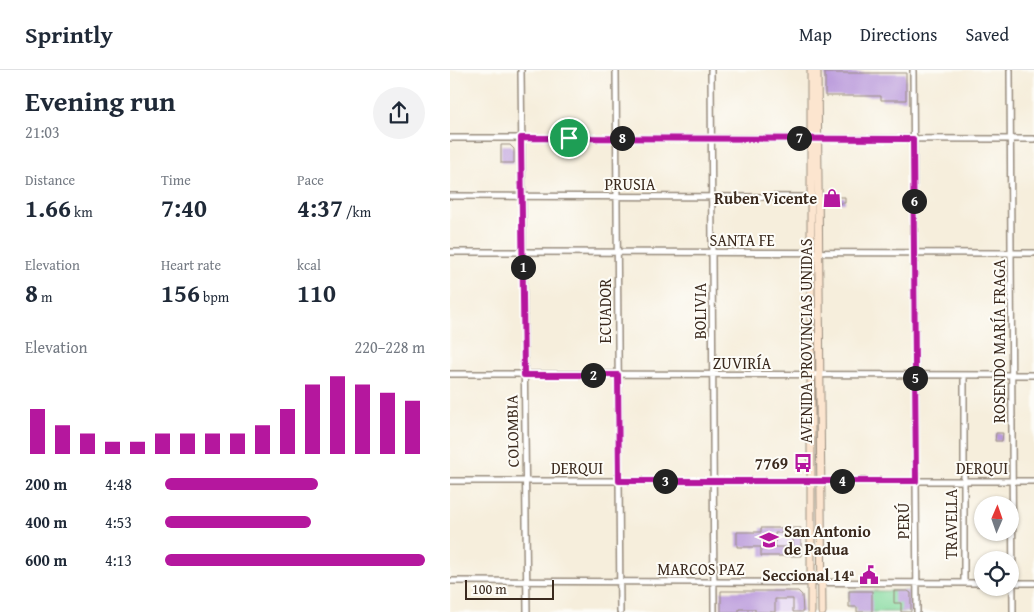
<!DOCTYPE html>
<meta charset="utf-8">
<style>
:root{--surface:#fff;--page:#f2f2f3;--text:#1f2937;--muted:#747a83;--line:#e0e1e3;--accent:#b5179e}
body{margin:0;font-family:"Gentium Book Plus",serif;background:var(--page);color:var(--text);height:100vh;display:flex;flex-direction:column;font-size:19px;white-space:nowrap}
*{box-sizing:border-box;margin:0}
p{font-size:16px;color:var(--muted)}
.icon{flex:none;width:28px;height:28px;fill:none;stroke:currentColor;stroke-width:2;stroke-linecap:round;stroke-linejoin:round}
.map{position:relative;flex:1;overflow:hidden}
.panel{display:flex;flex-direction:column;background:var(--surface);width:450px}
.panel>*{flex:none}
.needle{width:32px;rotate:2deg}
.controls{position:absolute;left:524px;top:426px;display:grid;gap:10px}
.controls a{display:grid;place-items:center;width:45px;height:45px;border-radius:50%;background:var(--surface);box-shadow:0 1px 4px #0004;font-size:25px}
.scale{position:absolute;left:15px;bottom:12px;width:89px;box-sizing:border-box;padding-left:5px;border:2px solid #3b2a1e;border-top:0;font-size:14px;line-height:18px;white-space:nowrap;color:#3b2a1e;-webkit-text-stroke:4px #fdfcf7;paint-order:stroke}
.pin{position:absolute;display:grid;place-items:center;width:42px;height:42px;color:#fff;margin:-21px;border:2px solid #fff;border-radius:50%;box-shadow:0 1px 5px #0007}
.km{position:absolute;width:25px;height:25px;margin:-12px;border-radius:50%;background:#222;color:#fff;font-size:14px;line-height:25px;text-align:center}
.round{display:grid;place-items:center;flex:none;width:52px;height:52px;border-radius:26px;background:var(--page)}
.head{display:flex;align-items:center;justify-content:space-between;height:85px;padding:0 25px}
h1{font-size:28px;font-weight:700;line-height:38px}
.metrics{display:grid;grid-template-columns:repeat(3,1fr);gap:8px;height:85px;padding:5px 25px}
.metrics div{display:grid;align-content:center}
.metrics b{font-size:25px;font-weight:700}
.metrics small{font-size:14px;font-weight:400}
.metrics p{font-size:14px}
.chart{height:140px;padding:10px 25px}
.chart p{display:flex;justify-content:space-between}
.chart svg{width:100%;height:90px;margin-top:5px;stroke:var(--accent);stroke-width:6}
ul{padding:0 25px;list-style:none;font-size:16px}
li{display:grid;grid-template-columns:80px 60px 1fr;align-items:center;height:38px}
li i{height:12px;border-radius:6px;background:var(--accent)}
header{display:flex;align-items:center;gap:30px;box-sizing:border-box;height:70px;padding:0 25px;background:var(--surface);border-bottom:1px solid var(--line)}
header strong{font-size:24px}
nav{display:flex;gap:28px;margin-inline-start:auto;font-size:18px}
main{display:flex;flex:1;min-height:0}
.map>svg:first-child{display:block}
.built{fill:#e3d3f3}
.green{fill:#82d99d;stroke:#5e825e}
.building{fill:#b999db;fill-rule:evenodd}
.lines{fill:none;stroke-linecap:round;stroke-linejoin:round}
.street-casing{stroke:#988c7d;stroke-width:8}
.secondary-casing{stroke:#988c7d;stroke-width:9}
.street{stroke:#fff;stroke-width:5}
.secondary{stroke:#fce5cf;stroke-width:7}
.route-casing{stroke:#fff;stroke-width:10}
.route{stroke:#b5179e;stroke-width:6}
.labels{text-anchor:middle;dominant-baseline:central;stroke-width:4;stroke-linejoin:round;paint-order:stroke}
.street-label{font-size:16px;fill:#3b2a1e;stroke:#fdfcf7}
.poi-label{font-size:16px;font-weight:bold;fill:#3b2a1e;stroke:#fdfcf7;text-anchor:end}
</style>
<header>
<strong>Sprintly</strong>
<nav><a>Map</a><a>Directions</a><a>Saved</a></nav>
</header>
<main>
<section class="panel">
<div class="head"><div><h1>Evening run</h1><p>21:03</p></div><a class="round"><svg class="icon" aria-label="share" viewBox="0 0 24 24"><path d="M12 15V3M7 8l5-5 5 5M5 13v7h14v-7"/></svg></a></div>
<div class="metrics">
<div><p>Distance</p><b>1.66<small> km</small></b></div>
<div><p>Time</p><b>7:40</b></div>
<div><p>Pace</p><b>4:37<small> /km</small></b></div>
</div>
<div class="metrics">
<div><p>Elevation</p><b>8<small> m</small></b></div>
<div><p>Heart rate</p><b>156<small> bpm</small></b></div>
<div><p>kcal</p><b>110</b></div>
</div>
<div class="chart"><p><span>Elevation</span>220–228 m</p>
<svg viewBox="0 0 160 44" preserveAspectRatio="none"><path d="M5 44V22M15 44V30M25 44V34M35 44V38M45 44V38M55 44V34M65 44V34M75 44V34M85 44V34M95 44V30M105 44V22M115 44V10M125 44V6M135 44V10M145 44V14M155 44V18"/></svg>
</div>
<ul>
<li><b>200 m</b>4:48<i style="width:59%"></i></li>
<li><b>400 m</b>4:53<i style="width:56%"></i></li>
<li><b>600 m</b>4:13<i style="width:100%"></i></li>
</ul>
</section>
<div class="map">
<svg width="584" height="542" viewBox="0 0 584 542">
<rect width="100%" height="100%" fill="#fdfcf7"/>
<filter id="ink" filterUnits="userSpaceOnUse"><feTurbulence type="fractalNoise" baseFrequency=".02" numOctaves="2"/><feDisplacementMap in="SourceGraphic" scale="10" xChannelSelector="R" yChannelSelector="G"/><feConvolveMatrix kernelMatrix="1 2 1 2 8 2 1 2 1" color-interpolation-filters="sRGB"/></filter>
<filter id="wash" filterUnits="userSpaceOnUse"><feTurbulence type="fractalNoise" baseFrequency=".0096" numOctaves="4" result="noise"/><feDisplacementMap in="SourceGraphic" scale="20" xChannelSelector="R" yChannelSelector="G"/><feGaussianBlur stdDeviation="1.12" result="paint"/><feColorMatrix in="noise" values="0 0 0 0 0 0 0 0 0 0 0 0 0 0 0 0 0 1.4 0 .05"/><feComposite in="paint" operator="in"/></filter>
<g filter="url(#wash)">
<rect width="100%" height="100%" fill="#f6eedc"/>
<path class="built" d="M311,458H351V486H311V477H287V462H311Z
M299,521H348L352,525L353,542H317L305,534V539H299Z"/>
<path class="green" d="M399,521H458L461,523V542H407V537H399Z"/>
<g id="blocks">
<path class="building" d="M375,3H456V30H431V26H375Z
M51,75H60L64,79V93H51Z
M378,123H387L386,127H395V133H378Z
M546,363H553L552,371H545Z
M311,458H351V486H311V477H287V462H311ZM325,463H343V477H325Z
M271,521H348L352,525L353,542H343V529H325V542H305V539H289V542H271Z
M399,521H422V542H407V537H399Z
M444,521H458L461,523V542H451V533H444Z"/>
</g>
</g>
<g filter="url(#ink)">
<use href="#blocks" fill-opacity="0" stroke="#988c7d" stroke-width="1"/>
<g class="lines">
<g class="street-casing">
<path id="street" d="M71,0L77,542
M166,0L170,542
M261,0L264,542
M463,0L467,542
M560,0L563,542
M0,68L584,69
M0,126L361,127
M0,182L584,183
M0,304L584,305
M0,411H584
M0,511L532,513
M514,513V305
M560,513H584"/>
</g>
<g class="secondary-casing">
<path id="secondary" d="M367,0L372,542
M361,542V0"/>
</g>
<use href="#street" class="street"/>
<use href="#secondary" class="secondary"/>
</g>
</g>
<g class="lines" filter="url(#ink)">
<g class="route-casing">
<path id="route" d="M71,68L463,69L466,411H169L168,305H74Z"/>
</g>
<use href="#route" class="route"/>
</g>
<defs>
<g id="shop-bare" transform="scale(1.5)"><path d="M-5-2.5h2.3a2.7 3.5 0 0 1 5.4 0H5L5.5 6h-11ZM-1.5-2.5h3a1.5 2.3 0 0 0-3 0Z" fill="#b5179e" stroke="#fdfcf7" stroke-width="2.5" paint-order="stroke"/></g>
<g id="bus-bare" transform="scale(1.5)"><path d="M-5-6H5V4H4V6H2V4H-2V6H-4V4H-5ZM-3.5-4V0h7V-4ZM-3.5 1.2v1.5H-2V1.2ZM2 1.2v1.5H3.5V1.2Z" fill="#b5179e" stroke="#fdfcf7" stroke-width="2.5" paint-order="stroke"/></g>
<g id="school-bare" transform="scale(1.5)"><path d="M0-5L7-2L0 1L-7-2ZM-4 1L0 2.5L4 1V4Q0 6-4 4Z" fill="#b5179e" stroke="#fdfcf7" stroke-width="2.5" paint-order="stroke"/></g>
<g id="civic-bare" transform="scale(1.5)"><path d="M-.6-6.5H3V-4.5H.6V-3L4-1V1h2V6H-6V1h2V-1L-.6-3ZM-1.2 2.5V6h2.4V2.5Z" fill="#b5179e" stroke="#fdfcf7" stroke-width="2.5" paint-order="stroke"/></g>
</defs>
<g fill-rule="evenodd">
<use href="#shop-bare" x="382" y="128"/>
<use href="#bus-bare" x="353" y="393"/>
<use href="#school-bare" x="319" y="470"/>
<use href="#civic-bare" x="419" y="505"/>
</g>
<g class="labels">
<g class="street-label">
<text x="180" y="114">PRUSIA</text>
<text x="292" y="170">SANTA FE</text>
<text transform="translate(155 241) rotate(-90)">ECUADOR</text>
<text transform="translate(250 241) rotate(-90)">BOLIVIA</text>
<text transform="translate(356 271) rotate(-90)">AVENIDA PROVINCIAS UNIDAS</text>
<text transform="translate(549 271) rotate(-90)">ROSENDO MARÍA FRAGA</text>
<text x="292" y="293">ZUVIRÍA</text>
<text transform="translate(62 361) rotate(-91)">COLOMBIA</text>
<text x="127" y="398">DERQUI</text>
<text x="532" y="398">DERQUI</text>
<text transform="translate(453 451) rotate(-90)">PERÚ</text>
<text transform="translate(501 454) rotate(-90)">TRAVELLA</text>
<text x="251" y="499">MARCOS PAZ</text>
</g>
<g class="poi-label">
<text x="367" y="128">Ruben Vicente</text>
<text x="338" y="393">7769</text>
<text x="334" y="461" text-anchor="start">San Antonio<tspan x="334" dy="18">de Padua</tspan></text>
<text x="404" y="505">Seccional 14ª</text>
</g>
</g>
</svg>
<div class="controls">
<a><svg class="needle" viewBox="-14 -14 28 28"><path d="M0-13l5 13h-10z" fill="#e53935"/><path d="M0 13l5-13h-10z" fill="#747a83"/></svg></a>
<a><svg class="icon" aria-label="locate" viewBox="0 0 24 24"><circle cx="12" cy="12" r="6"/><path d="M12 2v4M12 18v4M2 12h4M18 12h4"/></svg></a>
</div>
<div class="scale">100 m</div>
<div class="pin" style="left:119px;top:68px;background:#1e9e55"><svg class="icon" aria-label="arrive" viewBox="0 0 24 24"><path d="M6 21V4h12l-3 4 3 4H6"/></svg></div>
<b class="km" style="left:73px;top:197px">1</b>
<b class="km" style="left:143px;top:305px">2</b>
<b class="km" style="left:215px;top:411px">3</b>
<b class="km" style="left:392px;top:411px">4</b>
<b class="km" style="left:465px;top:308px">5</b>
<b class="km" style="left:464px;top:131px">6</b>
<b class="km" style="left:349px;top:68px">7</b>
<b class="km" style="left:172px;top:68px">8</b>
</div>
</main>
